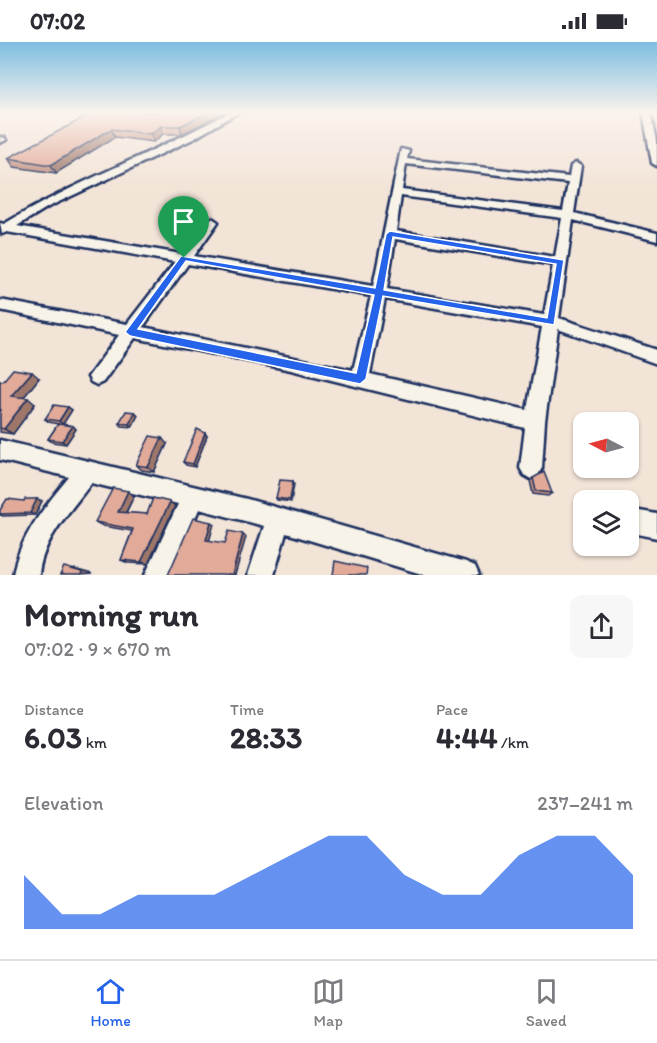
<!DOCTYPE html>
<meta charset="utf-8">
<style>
:root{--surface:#fff;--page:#f7f7f7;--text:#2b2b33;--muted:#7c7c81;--line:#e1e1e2;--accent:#2563eb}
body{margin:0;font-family:Itim,sans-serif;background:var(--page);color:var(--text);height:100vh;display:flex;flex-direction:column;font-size:22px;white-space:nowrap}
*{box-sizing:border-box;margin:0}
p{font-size:20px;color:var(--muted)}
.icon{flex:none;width:33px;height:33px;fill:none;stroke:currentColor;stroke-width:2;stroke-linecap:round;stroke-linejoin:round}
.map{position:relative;height:533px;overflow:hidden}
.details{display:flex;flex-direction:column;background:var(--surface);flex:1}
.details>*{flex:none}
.needle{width:39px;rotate:276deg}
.tools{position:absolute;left:573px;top:370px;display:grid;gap:12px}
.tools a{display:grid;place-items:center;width:66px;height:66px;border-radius:12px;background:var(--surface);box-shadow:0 2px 4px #0004;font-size:30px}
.pin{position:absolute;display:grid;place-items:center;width:51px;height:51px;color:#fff;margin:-62px -26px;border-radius:50% 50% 50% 0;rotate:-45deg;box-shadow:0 0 6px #0007}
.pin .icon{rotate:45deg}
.round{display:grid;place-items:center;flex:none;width:63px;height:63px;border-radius:12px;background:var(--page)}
.headline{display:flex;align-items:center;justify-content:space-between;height:102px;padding:0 24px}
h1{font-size:33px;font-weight:700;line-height:45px}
.stats{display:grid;grid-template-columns:repeat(3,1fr);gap:9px;height:102px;padding:6px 24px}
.stats div{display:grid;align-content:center}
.stats b{font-size:30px;font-weight:700}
.stats small{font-size:16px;font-weight:400}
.stats p{font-size:16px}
.chart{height:168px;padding:12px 24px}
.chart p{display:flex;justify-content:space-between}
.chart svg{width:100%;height:108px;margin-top:6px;fill:var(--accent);opacity:.7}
.status{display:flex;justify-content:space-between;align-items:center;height:42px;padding:0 30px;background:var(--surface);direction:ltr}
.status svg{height:16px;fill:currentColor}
.menu{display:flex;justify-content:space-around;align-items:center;height:84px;border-top:2px solid var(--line);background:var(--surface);font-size:16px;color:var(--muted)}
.menu a{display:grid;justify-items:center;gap:3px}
.menu .current{color:var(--accent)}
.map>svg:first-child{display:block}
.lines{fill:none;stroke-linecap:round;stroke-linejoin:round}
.minor-casing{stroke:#1b2f5e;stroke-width:5}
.minor{fill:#f7f3e8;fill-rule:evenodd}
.wall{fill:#c29284;stroke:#1b2f5e;stroke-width:1.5}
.shaded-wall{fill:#9e776b;stroke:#1b2f5e;stroke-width:1.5}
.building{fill:#e1aa99;stroke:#1b2f5e;stroke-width:1.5}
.route{fill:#2563eb;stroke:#fff;stroke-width:1.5;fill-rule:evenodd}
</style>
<div class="status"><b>07:02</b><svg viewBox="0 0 49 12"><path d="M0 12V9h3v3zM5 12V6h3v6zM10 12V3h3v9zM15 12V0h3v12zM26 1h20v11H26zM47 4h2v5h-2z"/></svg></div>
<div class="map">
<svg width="657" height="533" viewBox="0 0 657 533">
<rect width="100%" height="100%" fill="#f3e4d8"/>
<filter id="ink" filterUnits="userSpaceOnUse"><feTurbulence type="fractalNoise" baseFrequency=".0167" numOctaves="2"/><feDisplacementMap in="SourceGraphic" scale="12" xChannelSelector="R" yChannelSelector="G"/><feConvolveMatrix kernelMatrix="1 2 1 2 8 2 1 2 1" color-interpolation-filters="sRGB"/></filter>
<g filter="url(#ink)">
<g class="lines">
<g class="minor-casing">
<path id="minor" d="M230,70H239L193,97L48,165L17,184L181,212L208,178L212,176L218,180L194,214L373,244L401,107L409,109L407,117L569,135L571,124L576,121L581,124L574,171L657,191V199L573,178L559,276L657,308V322L558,287L545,379L542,426L538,433L531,437L524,433L520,426L525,386L291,328L135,296L103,340L97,343L91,340L88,335L119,293L0,268V258L127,282L175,220L7,190L2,192L0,181L4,182C76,139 156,110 230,70ZM406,122L568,141L563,169L402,148ZM401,154L562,176L555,215L396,189ZM395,197L553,223L544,273L387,247ZM188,222L371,254L353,328L143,285ZM385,257L542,285L527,368L370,332Z
M643,70H651L657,99V124L652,121Z
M0,95L5,96L6,98L0,101Z
M0,398L247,457L466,520L475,524L479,533H425L286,491L274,533H248L264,484L199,467L171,533H145L178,462L91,441C71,469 42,497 39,533H13C19,495 45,464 69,435L0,418Z
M628,467L657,472V496L628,490Z"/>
</g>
<use href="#minor" class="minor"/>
</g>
<path class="wall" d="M95,70H225L182,92H163L154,100L115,95L56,131L14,125L8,116Z
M39,336L23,356L35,362L13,392L0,390V339Z
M68,365L72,368L63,382L73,384L76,387L66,402L52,400L48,397L58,382L49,380L45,377Z
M135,370L138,373L132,385L122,384L119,381Z
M205,391L207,394L195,425L186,423L183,420Z
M167,402L154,430L142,428L136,423Z
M533,436L552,451L548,454L533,452L530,439Z
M293,439L294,442L291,460L277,458L276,456Z
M134,454L126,471L147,472L175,464L148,522L128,521L121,518L132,489L103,484L95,480Z
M37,457L42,459L35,473L3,474L0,473V472L24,459Z"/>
<path class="shaded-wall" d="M209,70H225L182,92L180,84Z
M161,84L163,92L154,100L151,92Z
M111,87L115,95L56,131L51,123Z
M32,330L39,336L20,360L11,354Z
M28,356L35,362L13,392L4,387Z
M68,365L72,368L63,382L59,379Z
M135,370L138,373L132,385L129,382Z
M73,384L76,387L66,402L62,399Z
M205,391L207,394L195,425L193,422Z
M162,396L167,402L154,430L148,425Z
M128,449L134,454L124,474L118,470Z
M37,457L42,459L35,473L30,471Z
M170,460L175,464L148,522L141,520Z
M211,480L214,482L209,500L206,498Z
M243,492L246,495L235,533H232Z
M74,527L92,532L81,533Z"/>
<path class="building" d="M95,70H209L180,84H161L151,92L111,87L51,123L8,116Z
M13,327L32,330L11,354L28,356L4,387L0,386V370L1,368H0V339H3Z
M54,363L68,365L59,379L45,377Z
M126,369L135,370L129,382L119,381Z
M58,382L73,384L62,399L48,397Z
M197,387L205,391L193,422L183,420Z
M150,394L162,396L148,425L136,423Z
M544,430L552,451L536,449L533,436Z
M280,438L293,439L290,458L276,456Z
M113,446L128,449L118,470L147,472L153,456L170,460L141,520L121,518L133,487L95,480Z
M7,457L24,459L25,457H37L30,471L0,472V468Z
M193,476L211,480L206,498L225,501L229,489L243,492L232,533H168Z
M335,519L367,526L366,533H333Z
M64,525L82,530L81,533H60Z"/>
</g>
<linearGradient id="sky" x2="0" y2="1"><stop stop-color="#7dbee1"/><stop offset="0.49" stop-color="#faf3ed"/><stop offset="1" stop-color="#faf3ed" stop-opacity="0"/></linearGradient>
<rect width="657" height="144" fill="url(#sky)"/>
<path class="route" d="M390,189L564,218L554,283L383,254L366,337L360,342L130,294L125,290L181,214L375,246L386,192ZM393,195L556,222L547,276L384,248ZM186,219L374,253L356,331L138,287Z"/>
</svg>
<div class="tools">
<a><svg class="needle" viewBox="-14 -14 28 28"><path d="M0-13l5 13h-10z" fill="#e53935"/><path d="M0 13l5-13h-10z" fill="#7c7c81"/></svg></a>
<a><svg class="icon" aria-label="layers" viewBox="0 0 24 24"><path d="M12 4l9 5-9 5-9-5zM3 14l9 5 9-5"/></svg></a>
</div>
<div class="pin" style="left:184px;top:216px;background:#1e9e55"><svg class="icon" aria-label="arrive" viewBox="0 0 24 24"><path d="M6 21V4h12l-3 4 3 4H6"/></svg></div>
</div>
<section class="details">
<div class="headline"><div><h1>Morning run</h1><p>07:02 · 9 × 670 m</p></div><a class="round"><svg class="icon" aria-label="share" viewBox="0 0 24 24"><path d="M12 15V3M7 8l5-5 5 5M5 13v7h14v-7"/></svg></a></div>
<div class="stats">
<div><p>Distance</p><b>6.03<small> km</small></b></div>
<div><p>Time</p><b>28:33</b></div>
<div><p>Pace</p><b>4:44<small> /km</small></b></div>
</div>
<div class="chart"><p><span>Elevation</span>237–241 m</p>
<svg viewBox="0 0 160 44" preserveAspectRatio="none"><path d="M0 44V22L10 38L20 38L30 30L40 30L50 30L60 22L70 14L80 6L90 6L100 22L110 30L120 30L130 14L140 6L150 6L160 22V44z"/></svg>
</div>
</section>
<nav class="menu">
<a class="current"><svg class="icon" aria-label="home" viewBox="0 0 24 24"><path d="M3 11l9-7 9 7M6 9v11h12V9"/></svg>Home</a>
<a><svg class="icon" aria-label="map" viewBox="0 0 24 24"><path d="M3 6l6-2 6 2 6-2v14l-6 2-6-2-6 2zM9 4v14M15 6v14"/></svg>Map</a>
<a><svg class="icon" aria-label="saved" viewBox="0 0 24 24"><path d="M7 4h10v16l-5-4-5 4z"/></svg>Saved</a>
</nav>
